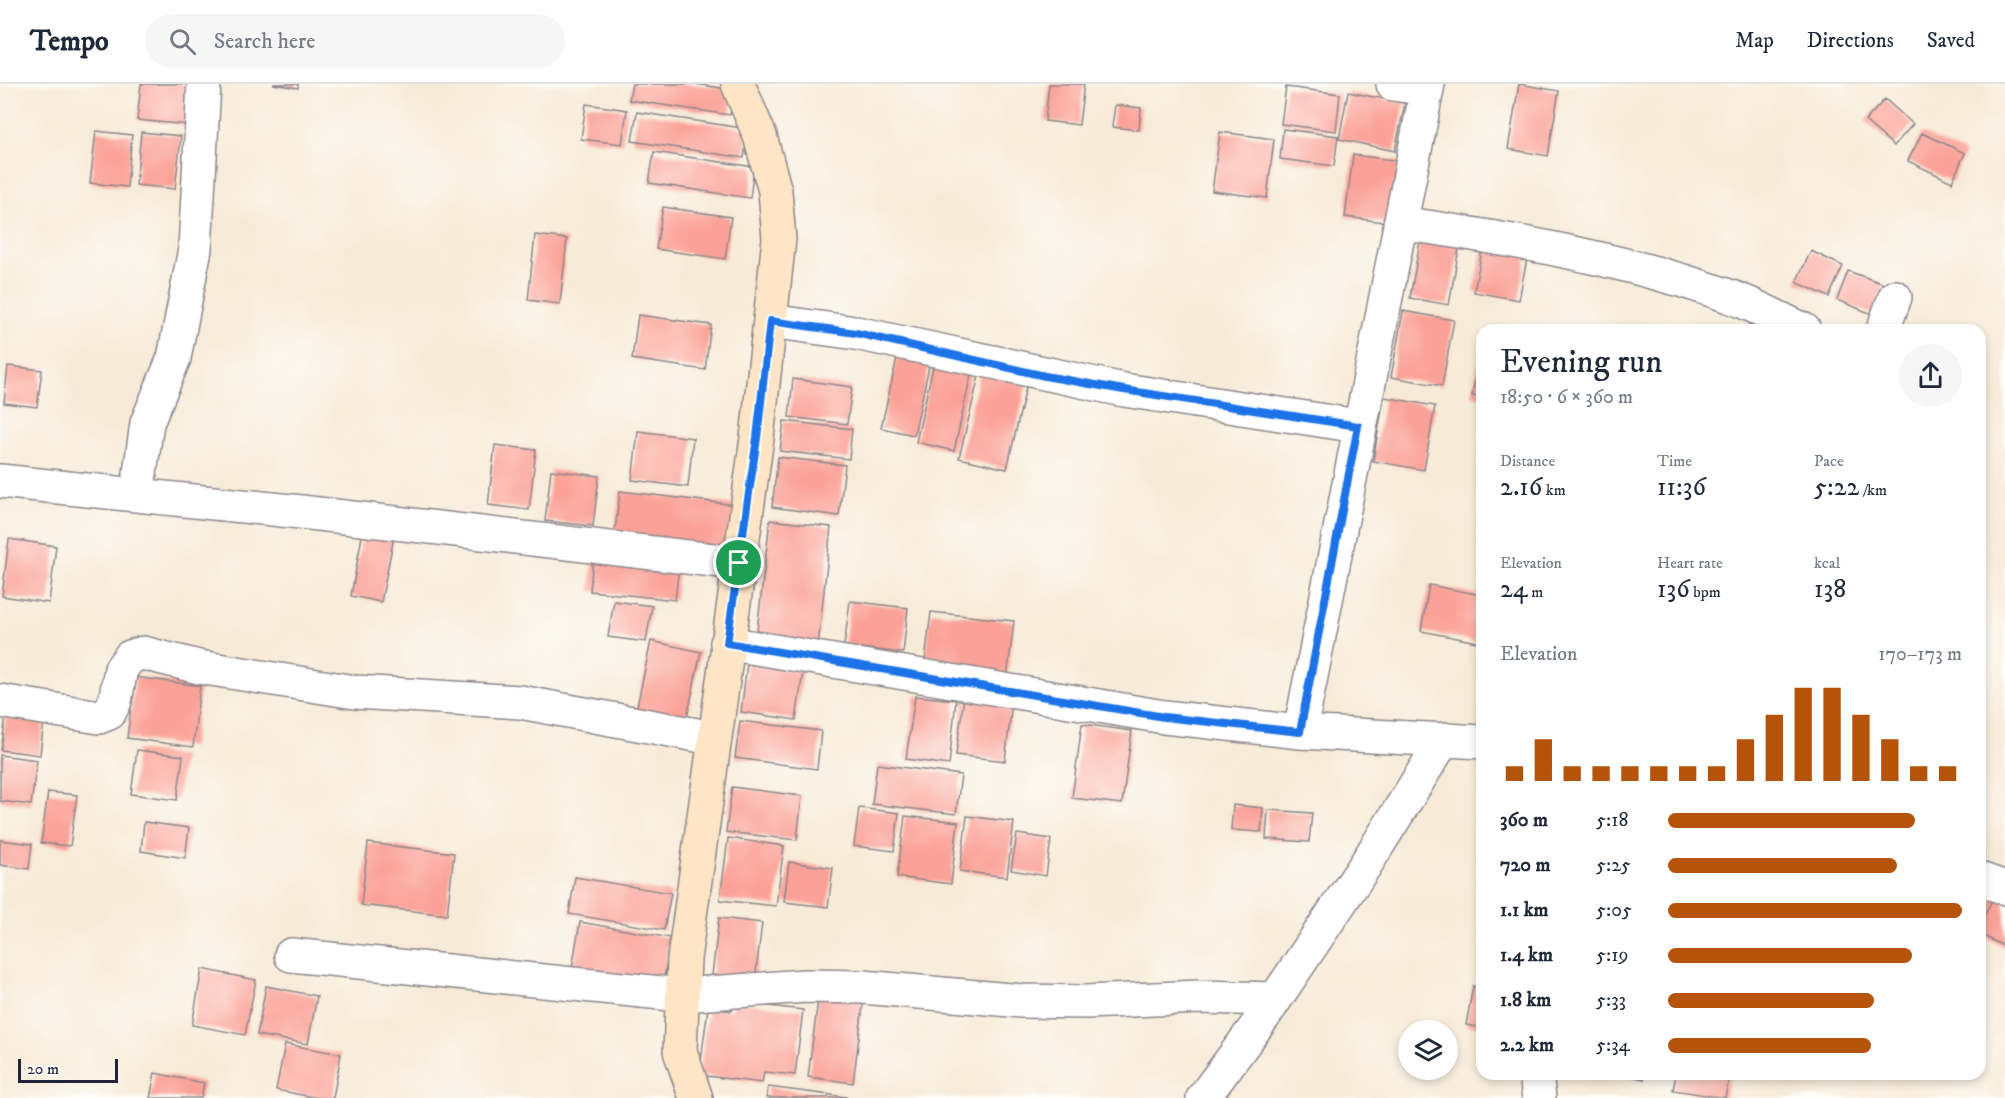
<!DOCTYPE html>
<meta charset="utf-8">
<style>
:root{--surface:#fff;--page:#f6f6f7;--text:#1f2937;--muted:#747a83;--line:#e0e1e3;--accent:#b45309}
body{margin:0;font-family:"IM FELL DW Pica",serif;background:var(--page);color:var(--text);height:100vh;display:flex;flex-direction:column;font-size:22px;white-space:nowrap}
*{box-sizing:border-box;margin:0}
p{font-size:20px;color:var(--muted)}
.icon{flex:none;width:33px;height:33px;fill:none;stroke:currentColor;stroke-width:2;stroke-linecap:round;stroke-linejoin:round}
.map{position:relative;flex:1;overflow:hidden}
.details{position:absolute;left:1476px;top:240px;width:510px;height:756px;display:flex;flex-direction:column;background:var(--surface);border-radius:18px;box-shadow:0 3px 9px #0003}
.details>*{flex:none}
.controls{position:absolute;left:1398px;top:936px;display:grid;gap:12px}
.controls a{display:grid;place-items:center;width:60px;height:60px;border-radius:50%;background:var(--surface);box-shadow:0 3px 9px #0003;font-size:30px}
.scale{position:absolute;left:18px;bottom:15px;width:100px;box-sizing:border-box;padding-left:6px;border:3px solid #22223b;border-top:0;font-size:16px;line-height:21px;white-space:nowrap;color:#22223b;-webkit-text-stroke:4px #fdfcf7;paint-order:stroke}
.pin{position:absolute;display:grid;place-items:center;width:51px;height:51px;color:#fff;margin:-26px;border:3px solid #fff;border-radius:50%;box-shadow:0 2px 6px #0007}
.round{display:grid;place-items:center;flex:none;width:63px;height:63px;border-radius:32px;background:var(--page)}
.head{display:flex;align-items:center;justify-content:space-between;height:102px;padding:0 24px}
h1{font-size:33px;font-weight:600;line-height:45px}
.figures{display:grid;grid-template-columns:repeat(3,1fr);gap:9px;height:102px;padding:6px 24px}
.figures div{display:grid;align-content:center}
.figures b{font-size:26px;font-weight:600}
.figures small{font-size:16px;font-weight:400}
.figures p{font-size:16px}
.chart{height:168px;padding:12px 24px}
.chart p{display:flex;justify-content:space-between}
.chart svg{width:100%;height:108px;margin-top:6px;stroke:var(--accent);stroke-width:6}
ul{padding:0 24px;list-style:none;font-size:20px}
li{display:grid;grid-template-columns:96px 72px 1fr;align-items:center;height:45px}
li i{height:15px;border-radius:8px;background:var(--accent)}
header{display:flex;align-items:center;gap:36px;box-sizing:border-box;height:84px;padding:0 30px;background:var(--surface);border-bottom:2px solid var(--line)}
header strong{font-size:28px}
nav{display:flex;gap:33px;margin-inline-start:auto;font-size:21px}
.search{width:420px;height:54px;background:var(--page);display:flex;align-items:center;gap:15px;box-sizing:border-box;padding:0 21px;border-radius:33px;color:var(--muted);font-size:22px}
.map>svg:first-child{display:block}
.building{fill:#fba298}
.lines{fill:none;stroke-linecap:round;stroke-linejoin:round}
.street-casing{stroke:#8c868a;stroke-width:36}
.secondary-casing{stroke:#8c868a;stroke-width:36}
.street{stroke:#fff;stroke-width:33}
.secondary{stroke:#fde5c5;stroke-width:33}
.route-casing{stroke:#fff;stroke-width:12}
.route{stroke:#1a73e8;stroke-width:8}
</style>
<header>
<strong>Tempo</strong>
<div class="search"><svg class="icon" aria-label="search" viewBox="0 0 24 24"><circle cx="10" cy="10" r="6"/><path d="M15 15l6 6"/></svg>Search here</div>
<nav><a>Map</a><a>Directions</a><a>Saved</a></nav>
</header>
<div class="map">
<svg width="2005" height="1014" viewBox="0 0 2005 1014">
<rect width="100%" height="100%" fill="#fdfcf7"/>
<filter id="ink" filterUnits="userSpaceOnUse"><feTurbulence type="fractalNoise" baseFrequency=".0167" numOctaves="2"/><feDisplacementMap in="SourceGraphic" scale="12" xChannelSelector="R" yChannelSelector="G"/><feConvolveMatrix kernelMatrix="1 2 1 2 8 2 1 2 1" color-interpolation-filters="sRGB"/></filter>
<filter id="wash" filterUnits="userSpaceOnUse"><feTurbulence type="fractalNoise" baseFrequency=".008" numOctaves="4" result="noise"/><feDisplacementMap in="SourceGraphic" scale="24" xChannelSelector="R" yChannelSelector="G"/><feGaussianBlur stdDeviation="1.35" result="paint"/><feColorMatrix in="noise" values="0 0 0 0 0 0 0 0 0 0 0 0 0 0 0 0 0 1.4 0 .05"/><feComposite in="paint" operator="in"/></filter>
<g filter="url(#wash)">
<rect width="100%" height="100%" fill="#f7ebd8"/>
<g id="blocks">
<path class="building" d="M141,0H192L188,41L137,36Z
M273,0H298V4Z
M632,0H695L734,6L730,31L629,16Z
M1049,0H1084L1079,41L1045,37Z
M1519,0L1559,7L1548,72L1508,65Z
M1286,3L1340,10L1336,47L1281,40Z
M1348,8L1405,19L1395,67L1339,55Z
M1885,15L1913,40L1894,62L1865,37Z
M586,20L627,26L622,60L581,55Z
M1115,21L1141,24L1139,46L1112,43Z
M637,28L748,45L744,74L632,57Z
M1283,45L1338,52L1334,82L1280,75Z
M96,47L132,51L127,103L90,99Z
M141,48L181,52L175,105L136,101Z
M1220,48L1274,55L1267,114L1212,107Z
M1922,49L1965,69L1952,98L1908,77Z
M654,68L754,83L750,114L649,99Z
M1353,71L1400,77L1392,139L1345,133Z
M663,123L731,133L725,175L656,165Z
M535,151L567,155L560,220L528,216Z
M1421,152L1460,159L1449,221L1410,214Z
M1483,161L1528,169L1519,216L1474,208Z
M1811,167L1843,182L1829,213L1796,198Z
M1848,187L1884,200L1872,230L1837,216Z
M1403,227L1454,236L1442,302L1391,293Z
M1758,229L1776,246H1745Z
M638,231L711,241L705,286L632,275Z
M1481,266H1482V314L1472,312Z
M898,270L930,278L914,351L881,344Z
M934,278L972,286L954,367L916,358Z
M8,282L42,286L37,323L4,319Z
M980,288L1027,299L1007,385L959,374Z
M793,295L852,303L847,340L789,333Z
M1384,313L1435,322L1424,386L1373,377Z
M784,337L852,345L849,375L780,367Z
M638,347L693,354L688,403L632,396Z
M495,361L536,366L529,426L488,421Z
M778,373L845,381L839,432L772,423Z
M551,386L599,392L593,442L545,437Z
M620,407L736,421L730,475L613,461Z
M770,436L831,443L817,571L755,564Z
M363,447L394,453L381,518L351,512Z
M9,455L56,462L49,519L2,512Z
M593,472L679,481L675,516L590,507Z
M1429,501L1482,511V559L1421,547Z
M614,517L652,522L646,558L608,553Z
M850,517L908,524L903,569L844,562Z
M931,528L1014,537L1007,594L924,585Z
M651,557L701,568L686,638L636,627Z
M747,580L803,588L796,636L741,628Z
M135,593L200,602L193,663L127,654Z
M915,612L956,616L949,681L906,675Z
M964,613L1012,619L1005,677L956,671Z
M6,632L44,637L40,671L1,666Z
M740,637L821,647L817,685L735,674Z
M1082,640L1132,647L1122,720L1072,714Z
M137,666L183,672L177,716L131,710Z
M0,671L37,676L31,721L0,717Z
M877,680L961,691L956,730L872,720Z
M732,703L802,712L797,756L726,748Z
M48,708L77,711L70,762L41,759Z
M1233,721L1263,724L1261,748L1231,746Z
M859,724L899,729L894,767L854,762Z
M1268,726L1312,729L1309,758L1266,755Z
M905,732L958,738L951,800L897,793Z
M967,732L1014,738L1007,793L960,787Z
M144,738L189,744L185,774L141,767Z
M1017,750L1051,755L1046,792L1011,786Z
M728,754L784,762L776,822L720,816Z
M0,756L32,760L29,785L0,781Z
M368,759L454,769L447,831L361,821Z
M789,778L833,784L828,823L784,818Z
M575,793L671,809L664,846L569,830Z
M1998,804L2005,808V863L1980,850V841Z
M719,834L762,839L755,896L712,891Z
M580,838L671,854L663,899L572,884Z
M202,885L256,896L245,951L192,941Z
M266,902L317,912L308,960L257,951Z
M1473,902L1482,904V944L1466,941Z
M819,908L864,914L853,999L808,993Z
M733,918L803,926L795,991L764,988L762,999L699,991L708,924L732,927Z
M285,960L341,970L333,1014H317L276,1006Z
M155,989L204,999L201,1014H150Z
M1621,990H1645L1644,995Z
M1676,990H1730L1725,1014L1673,1006Z
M768,1003L846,1013V1014H767Z"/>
</g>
</g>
<g filter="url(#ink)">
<use href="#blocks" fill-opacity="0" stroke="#8c868a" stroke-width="1.5"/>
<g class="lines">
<g class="street-casing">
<path id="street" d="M1393,0L1427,5
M1400,139C1512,155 1631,176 1737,215C1760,224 1782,236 1804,246
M770,237L856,249L1124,306L1358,342
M1883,246L1895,213
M0,397L301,428L739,479
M137,411L147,339L174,274L195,165L204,0
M727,559L1164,633L1300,648L1482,658
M0,617L99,633L109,629L115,617L121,585L130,573L143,569L199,583L355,608L520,618L713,654
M1300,648L1428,0
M1980,795L2005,804
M291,871L681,911L805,902L863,903L1022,917L1086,918L1200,913L1275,915
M1536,990L1539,1014
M1203,1014L1264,932L1364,783L1444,655"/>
</g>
<g class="secondary-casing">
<path id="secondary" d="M696,1014L680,967L684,875L757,354L779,155L775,107L760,52L738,0"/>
</g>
<use href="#street" class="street"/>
<use href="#secondary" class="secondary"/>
</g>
</g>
<g class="lines" filter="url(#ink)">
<g class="route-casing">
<path id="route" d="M770,237L856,249L1045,292L1124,306L1358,342L1300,648L1164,633L727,559L757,354Z"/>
</g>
<use href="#route" class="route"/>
</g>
</svg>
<div class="controls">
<a><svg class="icon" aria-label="layers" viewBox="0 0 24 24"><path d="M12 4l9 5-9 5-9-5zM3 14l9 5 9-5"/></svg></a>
</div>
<div class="scale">20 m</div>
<div class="pin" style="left:739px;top:479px;background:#1e9e55"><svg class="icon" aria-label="arrive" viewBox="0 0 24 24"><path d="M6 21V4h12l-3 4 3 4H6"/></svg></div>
<section class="details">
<div class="head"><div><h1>Evening run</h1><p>18:50 · 6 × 360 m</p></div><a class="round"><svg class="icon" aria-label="share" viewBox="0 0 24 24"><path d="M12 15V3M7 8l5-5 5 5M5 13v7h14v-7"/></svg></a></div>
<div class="figures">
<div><p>Distance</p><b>2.16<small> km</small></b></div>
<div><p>Time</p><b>11:36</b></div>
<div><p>Pace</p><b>5:22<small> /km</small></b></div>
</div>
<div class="figures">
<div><p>Elevation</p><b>24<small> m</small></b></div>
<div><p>Heart rate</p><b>136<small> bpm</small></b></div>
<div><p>kcal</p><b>138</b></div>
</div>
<div class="chart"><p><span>Elevation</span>170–173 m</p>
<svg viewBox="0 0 160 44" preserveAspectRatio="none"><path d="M5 44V38M15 44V27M25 44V38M35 44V38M45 44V38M55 44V38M65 44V38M75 44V38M85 44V27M95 44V17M105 44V6M115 44V6M125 44V17M135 44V27M145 44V38M155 44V38"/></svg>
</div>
<ul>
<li><b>360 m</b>5:18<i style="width:84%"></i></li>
<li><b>720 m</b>5:25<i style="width:78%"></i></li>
<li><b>1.1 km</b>5:05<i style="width:100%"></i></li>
<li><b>1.4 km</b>5:19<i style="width:83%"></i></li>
<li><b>1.8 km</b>5:33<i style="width:70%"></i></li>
<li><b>2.2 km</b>5:34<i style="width:69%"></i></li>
</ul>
</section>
</div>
